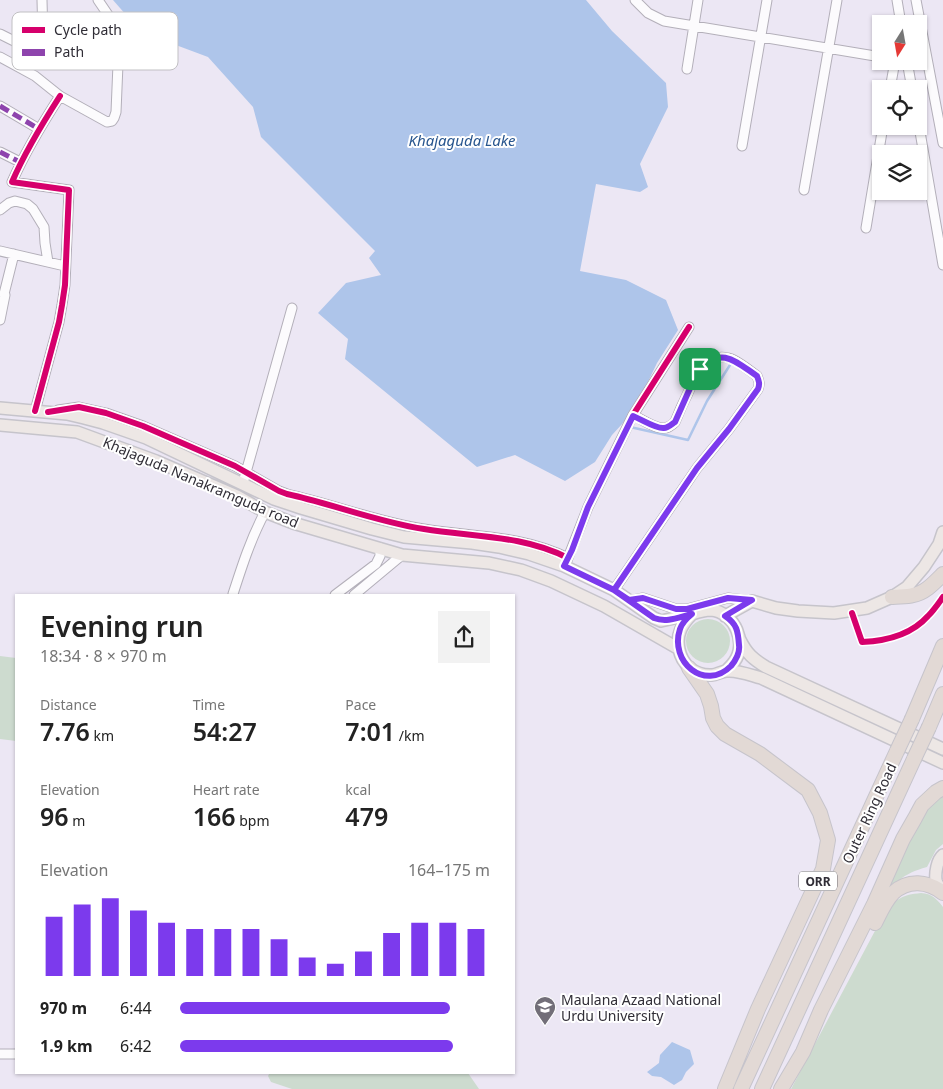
<!DOCTYPE html>
<meta charset="utf-8">
<style>
:root{--surface:#fff;--page:#f2f2f2;--text:#222;--muted:#767676;--accent:#7c3aed}
body{margin:0;font-family:"Noto Sans",sans-serif;background:var(--page);color:var(--text);height:100vh;display:flex;flex-direction:column;font-size:19px;white-space:nowrap}
*{box-sizing:border-box;margin:0}
p{font-size:16px;color:var(--muted)}
.icon{flex:none;width:28px;height:28px;fill:none;stroke:currentColor;stroke-width:2;stroke-linecap:round;stroke-linejoin:round}
.map{position:relative;flex:1;overflow:hidden}
.panel{position:absolute;left:15px;top:594px;width:500px;height:480px;display:flex;flex-direction:column;background:var(--surface);border-radius:0px;box-shadow:0 1px 4px #0004}
.panel>*{flex:none}
.needle{width:32px;rotate:191deg}
.fabs{position:absolute;left:872px;top:15px;display:grid;gap:10px}
.fabs a{display:grid;place-items:center;width:55px;height:55px;border-radius:0px;background:var(--surface);box-shadow:0 1px 4px #0004;font-size:25px}
.pin{position:absolute;display:grid;place-items:center;width:42px;height:42px;color:#fff;margin:-21px;border-radius:10px;box-shadow:0 2px 8px #0006}
.round{display:grid;place-items:center;flex:none;width:52px;height:52px;border-radius:0px;background:var(--page)}
.head{display:flex;align-items:center;justify-content:space-between;height:85px;padding:0 25px}
h1{font-size:28px;font-weight:600;line-height:38px}
.stats{display:grid;grid-template-columns:repeat(3,1fr);gap:8px;height:85px;padding:5px 25px}
.stats div{display:grid;align-content:center}
.stats b{font-size:25px;font-weight:600}
.stats small{font-size:14px;font-weight:400}
.stats p{font-size:14px}
.chart{height:140px;padding:10px 25px}
.chart p{display:flex;justify-content:space-between}
.chart svg{width:100%;height:90px;margin-top:5px;stroke:var(--accent);stroke-width:6}
ul{padding:0 25px;list-style:none;font-size:16px}
li{display:grid;grid-template-columns:80px 60px 1fr;align-items:center;height:38px}
li i{height:12px;border-radius:6px;background:var(--accent)}
.map>svg:first-child{display:block}
.green{fill:#cddbcf}
.water{fill:#aec5ea}
.lines{fill:none;stroke-linecap:round;stroke-linejoin:round}
.stream{stroke:#aec5ea;stroke-width:2.5}
.minor-casing{stroke:#b3afb9;stroke-width:11}
.major-casing{stroke:#c6c4cb;stroke-width:14}
.highway-casing{stroke:#c6c4cb;stroke-width:16}
.minor{stroke:#fcfbfd;stroke-width:9}
.major{stroke:#ede7e5;stroke-width:11}
.highway{stroke:#e2d9d5;stroke-width:14}
.highway-bridge-casing{stroke:#c6c4cb;stroke-width:16;stroke-linecap:butt}
.highway-bridge{stroke:#e2d9d5;stroke-width:14}
.quiet{stroke:#8e44ad;stroke-width:5;stroke-dasharray:10 5;stroke-linecap:butt}
.cycleway-casing{stroke:#fff;stroke-width:9}
.cycleway{stroke:#d6006c;stroke-width:6}
.route-casing{stroke:#fff;stroke-width:10}
.route{stroke:#7c3aed;stroke-width:6}
.labels{text-anchor:middle;dominant-baseline:central;stroke-width:4;stroke-linejoin:round;paint-order:stroke}
.shield{fill:#fff;stroke:#6e6c72;stroke-width:1}
.shield-label{font-size:12px;font-weight:bold;fill:#302d36}
.street-label{font-size:14px;fill:#302d36;stroke:#fff}
.poi-label{font-size:14px;fill:#302d36;stroke:#fff;text-anchor:start}
.water-label{font-size:15px;font-style:italic;fill:#27558e;stroke:#fff}
.key{fill:#fff;stroke:#c1c0c3;stroke-width:1}
.key-label{font-size:14px;fill:#302d36}
</style>
<div class="map">
<svg width="943" height="1089" viewBox="0 0 943 1089">
<rect width="100%" height="100%" fill="#ece7f4"/>
<path class="green" d="M686 641a22 22 0 1 1 44 0a22 22 0 1 1-44 0Z
M0,656L16,658V741L0,739Z
M943,794V844L936,850L927,867C902,874 896,882 880,901L919,814Z
M921,893C932,894 936,898 943,907V1089H791L885,912C899,898 901,895 921,893Z
M270,1072L468,1073L479,1089H292L271,1082L268,1076Z"/>
<path class="water" d="M113,0H586L612,31L666,83L668,107L640,164L648,187L640,192L596,184L580,271L626,280L666,300L678,330L657,363L634,411L612,435L595,462L565,481L515,455L477,467L345,359L348,339L318,313L346,283L381,275L369,258L375,251L261,137L253,107L208,57L141,32Z
M672,1042L690,1050L694,1064L686,1072L682,1080L674,1085L661,1077L652,1076L647,1072L659,1063L660,1055Z"/>
<g class="lines">
<path class="stream" d="M630,427L688,440L707,401L730,365"/>
<g class="minor-casing">
<path id="minor" d="M635,0L648,13L664,21L881,57
M897,0L901,24
M916,0L943,143
M0,34L32,50L40,47L43,38L42,0
M0,57L35,76L60,96L107,122L112,121L114,118L116,112L119,40L117,28L98,0
M907,61L912,89
M687,69L698,0
M890,89L895,61
M0,106L39,129
M919,126L943,265
M742,146L767,0
M0,152L20,162
M804,190L837,0
M0,210L9,203L15,201L27,204L33,209L44,227L45,243L48,262
M866,228L883,126
M0,251L65,266
M0,320L5,295L4,294L14,254
M58,410L79,407L106,413L143,426L235,466L279,491L287,494C333,504 377,522 424,529C473,537 523,535 568,558
M35,411L59,322L62,305L65,285L69,190L12,182C25,152 42,124 60,96
M243,483L292,308
M566,563L588,507L633,415
M614,590L697,468L729,429L758,389C760,384 759,381 757,376C750,371 736,359 728,358C705,353 695,376 688,393C683,403 679,412 675,422C672,425 668,428 664,428C656,429 641,419 633,415L689,327
M233,594C242,566 251,538 265,512
M335,595L376,564L380,556V548
M354,595L402,555
M629,601L643,598L676,609H687L728,598L752,601
M0,1054H16"/>
</g>
<g class="major-casing">
<path id="major" d="M0,408L67,414L84,418L103,423L146,438L274,499L301,508L372,529L404,537L472,543L499,547L529,554L564,566L614,590L654,618L661,621L692,614
M0,425L77,432L156,461L237,496L265,512L293,523L402,555L489,563L521,570L551,581L604,606L679,649
M725,616L752,601L776,608L798,611L834,613L867,608L892,597L907,587L924,567L939,544L943,532
M740,640C747,654 753,659 766,667L943,749
M726,671C729,668 732,665 734,662C748,644 735,612 711,610C705,610 698,612 692,614C682,624 676,634 679,649C682,665 695,676 712,675C717,675 721,671 727,671C738,670 750,675 761,678L943,763
M943,855C937,860 935,873 936,880C937,885 941,889 943,892"/>
</g>
<g class="highway-casing">
<path id="highway" d="M892,597C899,596 906,597 913,595C925,593 934,583 943,574
M689,668L707,694L711,706L713,718L717,726L725,734L760,754L808,790L820,813L828,840L823,869L758,1009L725,1089
M912,719L943,646
M929,727L943,694
M875,923C880,913 885,901 893,893C908,879 928,881 943,893
M741,1089L897,751
M762,1089L914,759
M781,1089L803,1052L821,1010L874,904L903,839L915,818L922,805L936,792L943,788"/>
</g>
<use href="#minor" class="minor"/>
<use href="#major" class="major"/>
<use href="#highway" class="highway"/>
<g class="highway-bridge-casing">
<path id="highway-bridge" d="M897,751L912,719
M914,759L929,727"/>
</g>
<use href="#highway-bridge" class="highway-bridge"/>
<path class="quiet" d="M0,106L39,129
M0,152L20,162"/>
<g class="cycleway-casing">
<path id="cycleway" d="M35,411L59,322L62,305L65,285L69,190L12,182C25,152 42,124 60,96
M48,412L79,407L106,413L143,426L235,466L279,491L287,494C333,504 377,522 424,529C473,537 523,535 568,558
M614,590L697,468L729,429L758,389C760,384 759,381 757,376C750,371 736,359 728,358C705,353 695,376 688,393C683,403 679,412 675,422C672,425 668,428 664,428C656,429 641,419 633,415L689,327
M852,613L862,642C886,641 912,634 928,616C934,610 938,604 943,597"/>
</g>
<use href="#cycleway" class="cycleway"/>
</g>
<g class="lines">
<g class="route-casing">
<path id="route" d="M700,369L695,377L675,422C672,424 668,428 664,428C656,429 641,419 633,416L588,507L572,550L564,566L614,590L654,618C667,623 679,617 692,614C687,618 682,623 680,629C669,662 705,692 731,666C736,660 740,652 739,645C738,631 737,624 725,616L752,600L728,598L687,609H676L643,598L629,600L614,590L697,468L729,429L758,389C760,384 759,381 757,376C736,362 722,346 700,369"/>
</g>
<use href="#route" class="route"/>
</g>
<defs>
<g id="university-pin" transform="scale(1.125)"><path d="M0 17L-7.5 6A9.5 9.5 0 1 1 7.5 6Z" fill="#726e78" stroke="#fff"/><path d="M0-5L7-2L0 1L-7-2ZM-4 1L0 2.5L4 1V4Q0 6-4 4Z" fill="#fff"/></g>
</defs>
<g fill-rule="evenodd">
<use href="#university-pin" x="545" y="1007"/>
</g>
<g class="labels">
<rect class="shield" x="799" y="871.5" width="38" height="19" rx="4"/>
<g class="shield-label">
<text x="818" y="881">ORR</text>
</g>
<g class="street-label">
<text transform="translate(201 482) rotate(23)">Khajaguda Nanakramguda road</text>
<text transform="translate(869 813) rotate(-65)">Outer Ring Road</text>
</g>
<g class="poi-label">
<text x="561" y="999">Maulana Azaad National<tspan x="561" dy="16">Urdu University</tspan></text>
</g>
<g class="water-label">
<text x="462" y="140">Khajaguda Lake</text>
</g>
</g>
<rect x="12" y="12" width="166" height="58" rx="8" class="key"/>
<rect x="22" y="27" width="23" height="6" fill="#d6006c"/>
<rect x="22" y="49" width="23" height="7" fill="#8e44ad"/>
<g class="key-label">
<text x="54" y="35">Cycle path</text>
<text x="54" y="57">Path</text>
</g>
</svg>
<div class="fabs">
<a><svg class="needle" viewBox="-14 -14 28 28"><path d="M0-13l5 13h-10z" fill="#e53935"/><path d="M0 13l5-13h-10z" fill="#767676"/></svg></a>
<a><svg class="icon" aria-label="locate" viewBox="0 0 24 24"><circle cx="12" cy="12" r="6"/><path d="M12 2v4M12 18v4M2 12h4M18 12h4"/></svg></a>
<a><svg class="icon" aria-label="layers" viewBox="0 0 24 24"><path d="M12 4l9 5-9 5-9-5zM3 14l9 5 9-5"/></svg></a>
</div>
<div class="pin" style="left:700px;top:369px;background:#1e9e55"><svg class="icon" aria-label="arrive" viewBox="0 0 24 24"><path d="M6 21V4h12l-3 4 3 4H6"/></svg></div>
<section class="panel">
<div class="head"><div><h1>Evening run</h1><p>18:34 · 8 × 970 m</p></div><a class="round"><svg class="icon" aria-label="share" viewBox="0 0 24 24"><path d="M12 15V3M7 8l5-5 5 5M5 13v7h14v-7"/></svg></a></div>
<div class="stats">
<div><p>Distance</p><b>7.76<small> km</small></b></div>
<div><p>Time</p><b>54:27</b></div>
<div><p>Pace</p><b>7:01<small> /km</small></b></div>
</div>
<div class="stats">
<div><p>Elevation</p><b>96<small> m</small></b></div>
<div><p>Heart rate</p><b>166<small> bpm</small></b></div>
<div><p>kcal</p><b>479</b></div>
</div>
<div class="chart"><p><span>Elevation</span>164–175 m</p>
<svg viewBox="0 0 160 44" preserveAspectRatio="none"><path d="M5 44V15M15 44V9M25 44V6M35 44V12M45 44V18M55 44V21M65 44V21M75 44V21M85 44V26M95 44V35M105 44V38M115 44V32M125 44V23M135 44V18M145 44V18M155 44V21"/></svg>
</div>
<ul>
<li><b>970 m</b>6:44<i style="width:87%"></i></li>
<li><b>1.9 km</b>6:42<i style="width:88%"></i></li>
</ul>
</section>
</div>
